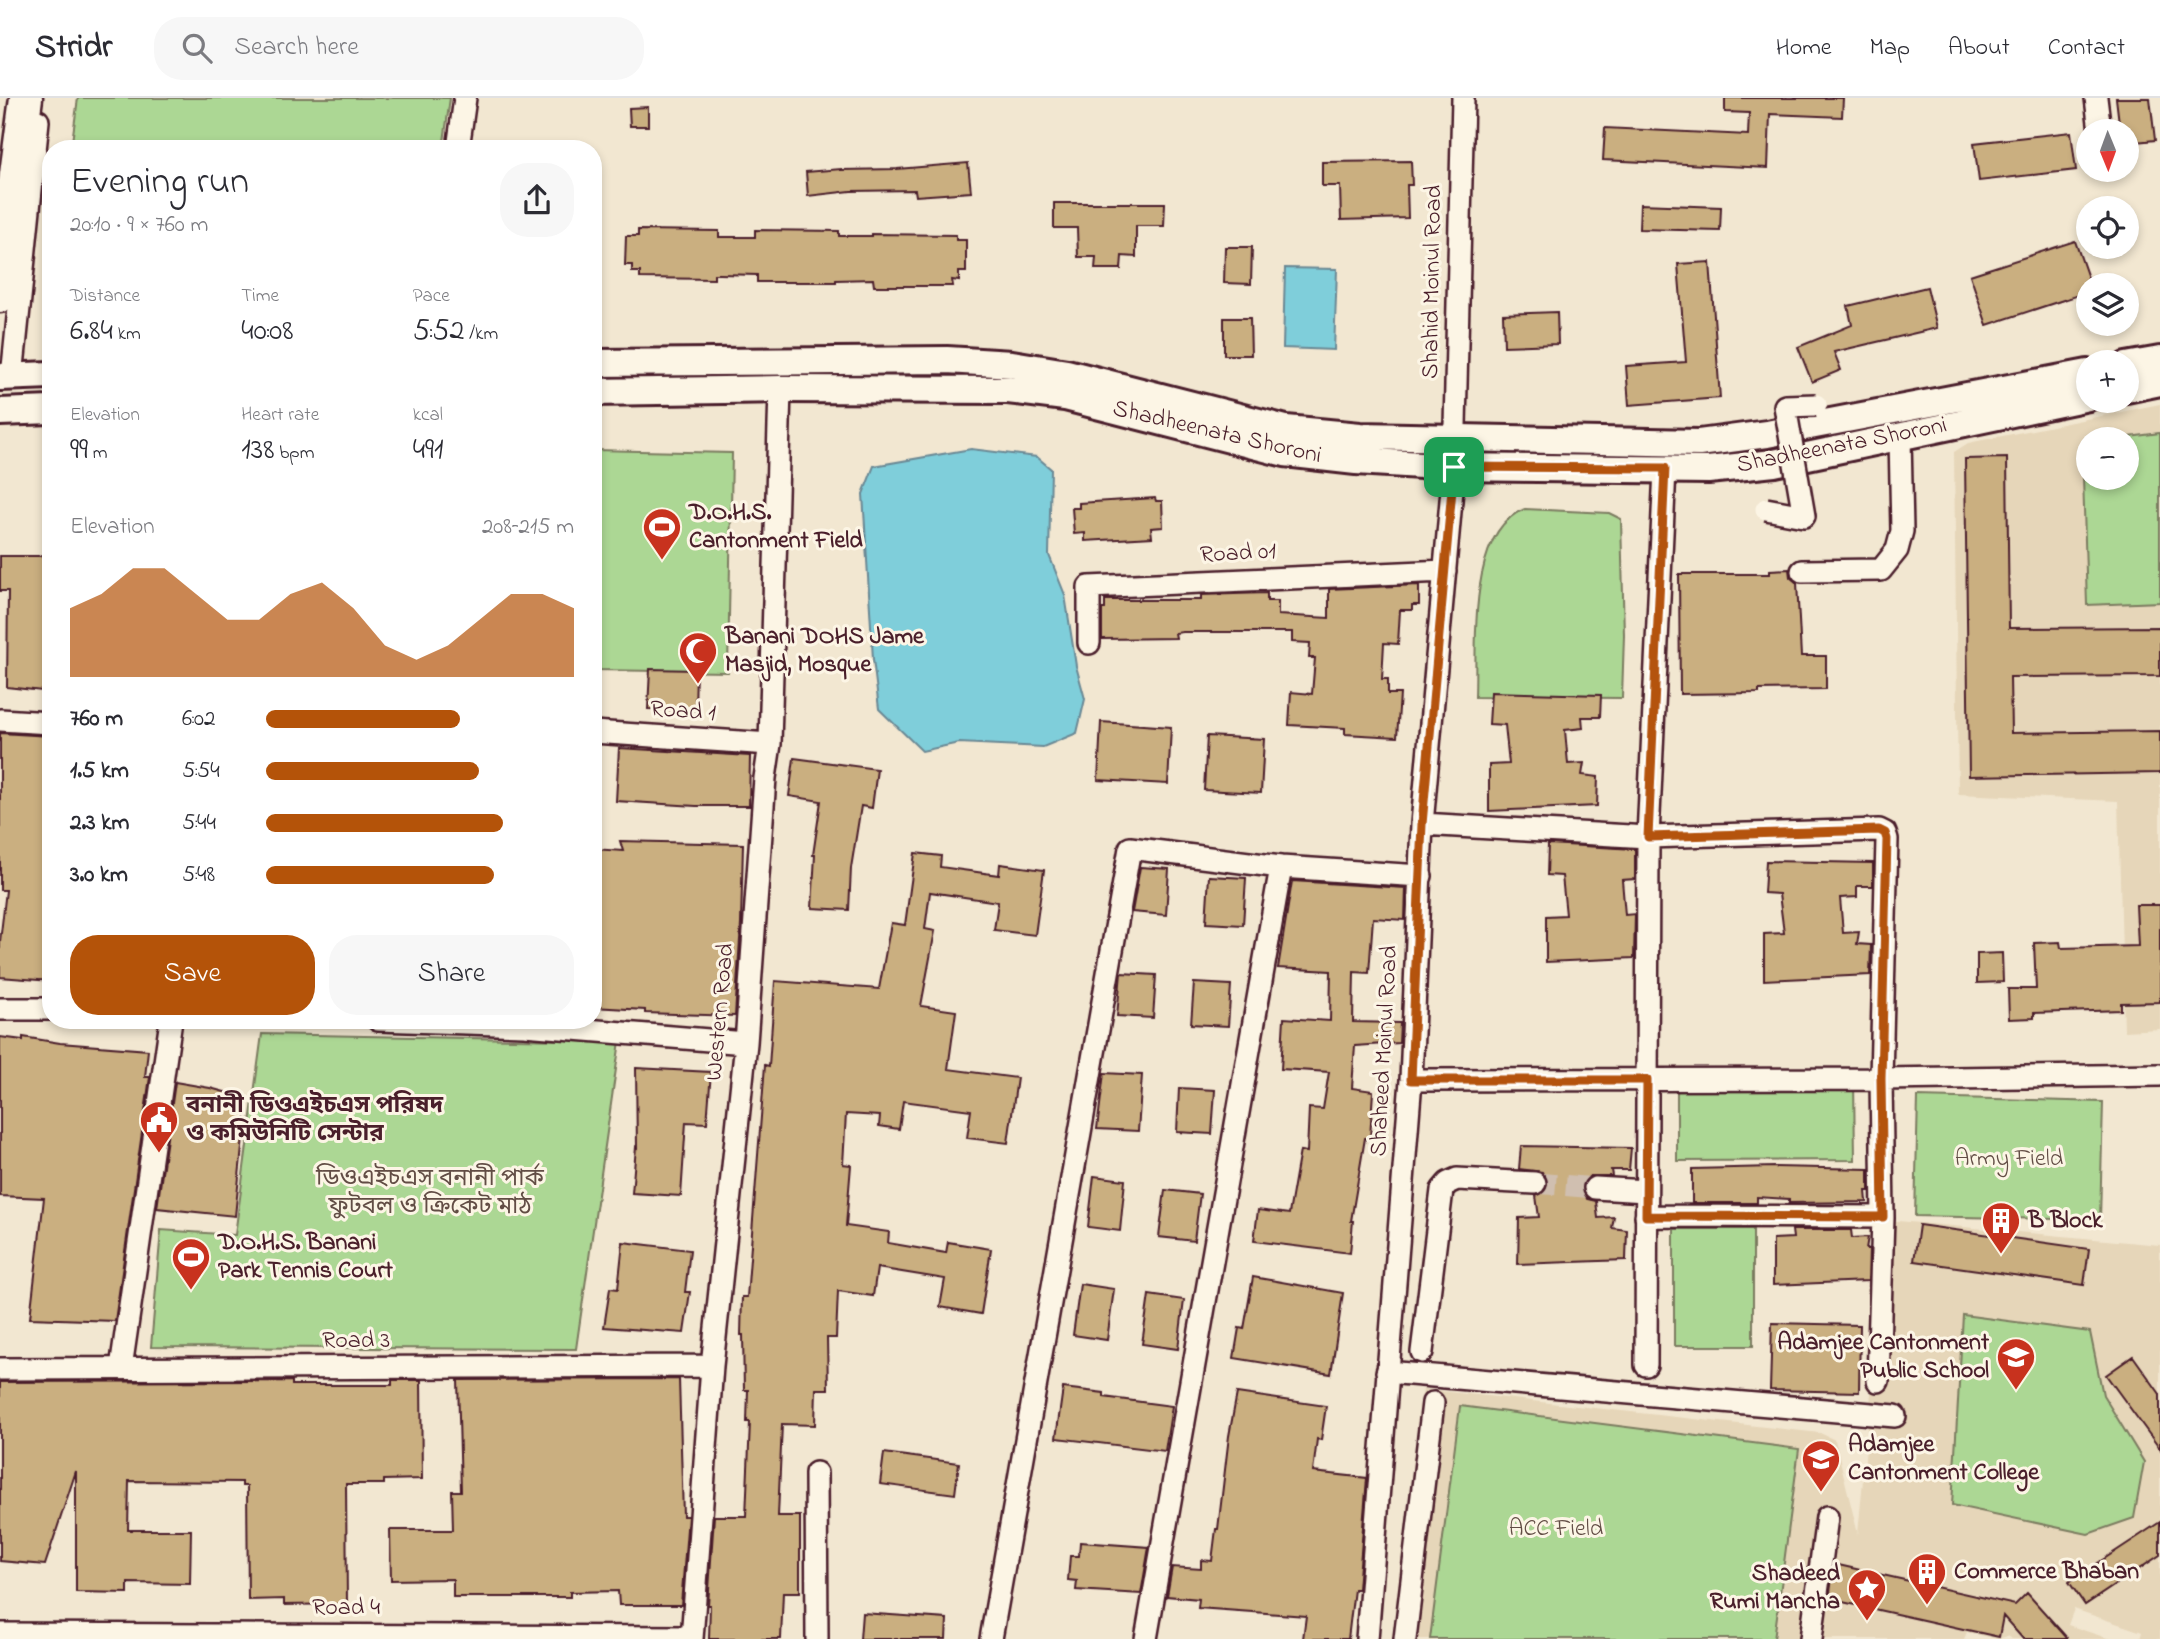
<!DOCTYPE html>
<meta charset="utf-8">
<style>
:root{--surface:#fff;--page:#f7f7f7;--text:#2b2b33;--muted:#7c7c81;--line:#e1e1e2;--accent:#b45309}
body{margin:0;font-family:"Indie Flower","Noto Sans Bengali",sans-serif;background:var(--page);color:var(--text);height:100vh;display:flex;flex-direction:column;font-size:26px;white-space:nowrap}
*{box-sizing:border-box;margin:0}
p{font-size:23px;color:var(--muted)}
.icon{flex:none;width:38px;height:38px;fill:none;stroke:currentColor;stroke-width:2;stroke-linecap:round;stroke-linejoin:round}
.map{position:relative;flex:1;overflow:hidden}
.drawer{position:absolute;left:42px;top:42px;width:560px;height:889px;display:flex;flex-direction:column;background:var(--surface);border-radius:28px;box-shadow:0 4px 10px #0003}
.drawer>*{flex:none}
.needle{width:46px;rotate:179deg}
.buttons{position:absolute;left:2076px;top:21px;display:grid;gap:14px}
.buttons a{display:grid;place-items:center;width:63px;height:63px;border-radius:50%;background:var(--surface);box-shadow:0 4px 10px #0003;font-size:35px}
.pin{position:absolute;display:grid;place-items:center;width:60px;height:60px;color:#fff;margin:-30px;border-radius:14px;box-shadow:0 4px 10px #0006}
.round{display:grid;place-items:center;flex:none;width:74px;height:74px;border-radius:28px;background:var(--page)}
.headline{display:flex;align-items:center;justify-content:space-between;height:119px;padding:0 28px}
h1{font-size:38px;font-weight:600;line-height:52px}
.figures{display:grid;grid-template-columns:repeat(3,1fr);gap:10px;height:119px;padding:7px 28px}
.figures div{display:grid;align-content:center}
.figures b{font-size:30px;font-weight:600}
.figures small{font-size:19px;font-weight:400}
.figures p{font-size:19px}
.chart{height:196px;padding:14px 28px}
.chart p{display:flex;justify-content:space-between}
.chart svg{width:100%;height:126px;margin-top:7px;fill:var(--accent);opacity:.7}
.primary-button{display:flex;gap:14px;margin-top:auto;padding:14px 28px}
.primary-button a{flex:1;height:80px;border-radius:28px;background:var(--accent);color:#fff;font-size:28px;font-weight:600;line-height:80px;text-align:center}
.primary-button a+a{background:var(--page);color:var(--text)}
ul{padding:0 28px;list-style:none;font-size:23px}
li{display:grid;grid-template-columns:112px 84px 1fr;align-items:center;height:52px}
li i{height:18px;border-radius:9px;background:var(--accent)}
header{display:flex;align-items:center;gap:42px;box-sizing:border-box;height:98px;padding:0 35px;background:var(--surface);border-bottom:2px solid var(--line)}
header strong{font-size:33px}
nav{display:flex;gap:38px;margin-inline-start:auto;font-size:24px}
.search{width:490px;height:63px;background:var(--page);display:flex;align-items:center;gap:18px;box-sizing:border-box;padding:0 24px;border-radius:28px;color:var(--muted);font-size:26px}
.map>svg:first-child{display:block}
.built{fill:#e6d6b9;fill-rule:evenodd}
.green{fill:#acd794;stroke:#7b7b60;stroke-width:2}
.water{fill:#7fceda;stroke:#6a8894;stroke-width:2}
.building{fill:#caaf80;stroke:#4a1f2b;stroke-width:2}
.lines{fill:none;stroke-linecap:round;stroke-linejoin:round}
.minor-tunnel{stroke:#d0bfb0;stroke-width:21;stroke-dasharray:21 10;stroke-linecap:butt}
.minor-casing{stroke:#4a1f2b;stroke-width:26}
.major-casing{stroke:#4a1f2b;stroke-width:32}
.highway-casing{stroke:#4a1f2b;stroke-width:37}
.minor{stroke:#fcf5e5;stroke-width:21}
.major{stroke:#fcf5e5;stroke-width:26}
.highway{stroke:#fcf5e5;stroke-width:32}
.minor-bridge-casing{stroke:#4a1f2b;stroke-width:26;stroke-linecap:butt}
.minor-bridge{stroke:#fcf5e5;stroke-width:21}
.route-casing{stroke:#fff;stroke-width:14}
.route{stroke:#b45309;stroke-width:9}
.labels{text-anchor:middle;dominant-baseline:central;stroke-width:6;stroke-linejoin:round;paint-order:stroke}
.street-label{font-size:24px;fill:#4a1f2b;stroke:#fcf5e5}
.poi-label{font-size:24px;font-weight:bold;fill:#4a1f2b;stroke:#fcf5e5;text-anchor:start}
.park-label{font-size:24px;fill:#624d45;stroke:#fcf5e5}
</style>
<header>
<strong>Stridr</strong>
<div class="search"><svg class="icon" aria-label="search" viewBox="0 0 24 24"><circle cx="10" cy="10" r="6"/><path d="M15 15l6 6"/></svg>Search here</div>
<nav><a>Home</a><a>Map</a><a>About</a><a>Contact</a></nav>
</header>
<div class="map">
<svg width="2160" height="1541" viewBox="0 0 2160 1541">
<rect width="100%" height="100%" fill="#f2e7d1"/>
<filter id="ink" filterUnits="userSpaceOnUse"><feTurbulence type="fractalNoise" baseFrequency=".0143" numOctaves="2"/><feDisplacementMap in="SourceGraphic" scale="14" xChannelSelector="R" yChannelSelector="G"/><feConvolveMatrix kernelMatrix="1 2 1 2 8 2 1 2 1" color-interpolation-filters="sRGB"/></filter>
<g filter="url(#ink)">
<path class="built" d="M2160,306V931L2124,933L2118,703L1958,696L1954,354L1968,345ZM2088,341H2126V380H2088Z
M1887,1122L2160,1147V1541H2140L2142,1534L2074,1511L2068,1527L2110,1541H2068L2027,1495L2003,1518L2023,1541H2012L2008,1538L1998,1541L1967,1534L1964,1541H1774L1798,1351L1460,1309L1430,1541H1392L1423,1291L1820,1335L1835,1342L1858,1436ZM1834,1466L1993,1502L2004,1517L1998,1539L1826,1500Z"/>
<path class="green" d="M78,0H450L443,51H71Z
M2160,335V504L2087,507L2082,346L2088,345V380H2126V341H2114Z
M593,352L732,355L728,574L593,572Z
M1525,411L1609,415L1621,421L1624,537L1622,600L1475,599C1477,548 1467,432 1525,411Z
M262,936L620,943L576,1251L151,1249L161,1132L235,1137Z
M1854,980L1855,1062L1677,1063V982Z
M1918,999L2103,1004L2100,1122L1915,1118Z
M1674,1131H1753V1248H1674Z
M1963,1217L2090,1234L2103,1297L2144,1364L2134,1420L2088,1436L1952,1407Z
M1460,1308L1799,1351L1774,1541H1430Z"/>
<path class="water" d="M1285,170L1337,171L1334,252L1283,250Z
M971,351L1037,359L1051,371L1049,457L1065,497L1076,568L1085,601L1077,635L1043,649L959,645L922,653L879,611L873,561L863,396L874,368Z"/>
<path class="building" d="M1725,0H1843L1842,19L1770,16L1768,70L1603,62L1605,30L1748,37L1749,15L1725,14Z
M2116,0H2150L2155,42L2126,45V33H2120Z
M648,9V28H630L629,10Z
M2071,34L2076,72L1979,83L1974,45Z
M1411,63L1412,87H1407L1408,120L1341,122L1340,88H1322V64Z
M968,65L971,94L916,98L915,92L851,93L808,98L806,74L841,71V72L897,71Z
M1054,105H1165L1164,128H1136V159L1122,158L1121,171H1095L1096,159H1078L1077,130H1054Z
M1640,106L1721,109L1720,133L1639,131Z
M638,132L719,133V139H755V132L839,133V138H872V136L956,137V142H966V174H959V183L952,182L953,188H874L873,181L836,182V184H757V177L720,176H714V181L640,180V174H632V167H625L626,138H638Z
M2075,143L2088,180V194L1987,227L1970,177Z
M1225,149H1252L1251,186L1224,185Z
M1710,164L1720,300L1629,307L1626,268L1686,264L1678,166Z
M1927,189L1937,230L1834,254L1841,272L1812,284L1798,249L1852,227L1848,208Z
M1557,214L1558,246L1504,248L1503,216Z
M1224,220H1250L1251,257H1224Z
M2007,360L2009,530L2160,529V578L2010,579L2011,635L2160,633V675L1969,678L1965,361Z
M1155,400L1156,403H1162L1163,429L1151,430L1152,439L1085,443V435L1074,436L1072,410H1079V405Z
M0,458H51V594L7,589L8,493H0Z
M1789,471L1790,479L1797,485L1801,558H1826V591L1759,592V595L1680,596L1679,476H1770V472Z
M1419,487V507H1412V512H1400L1398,546L1384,545L1382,581H1388V596H1400L1397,639L1345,636V630L1289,627L1291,594L1312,596L1315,560H1309L1310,545L1292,544V534H1183L1175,535L1176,540L1102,541V511H1105V502H1201V497L1267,495V503H1278V517L1329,520V491Z
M650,571L696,572L695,612L648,611Z
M1491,594L1601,597L1600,619H1582L1583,630L1565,632L1568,666L1584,665L1582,677L1598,679L1597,708L1489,713V667L1509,666L1505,627L1489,626Z
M1101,624L1171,629L1168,686L1098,682Z
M0,635L51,638V883L0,879V844L6,792H0Z
M1207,638L1264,641L1261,695L1204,692Z
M619,650L750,658L749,708H696L616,703Z
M794,660L877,671L872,710L861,708L851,770L849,812L812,810L815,757H813L821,703L789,698Z
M620,743L743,746L741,826L735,918L645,915V912L593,909L595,812H593V751L623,753Z
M1548,746L1635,751V781L1622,782L1625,817L1635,816L1634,860L1546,864V818L1566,817L1562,778L1547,777Z
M915,755L941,758L940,769L999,777L1000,766L1044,772L1035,837L994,832L998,804L930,794L925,831L935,833L921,908L956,913L948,971L1017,980L1008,1045L967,1040L971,1012L903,1003L899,1031L879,1028L880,1018L846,1016L843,1066L851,1067L846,1128L889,1134L888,1145L946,1155L948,1144L991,1151L981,1216L940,1209L945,1181L877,1170L873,1198L838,1193L836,1240H827L828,1291H816L815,1327L782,1326L778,1418H800V1494H783L781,1541H709L710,1507H708L714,1418H746L750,1324H747L748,1292H744L743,1237H741L742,1199H747L765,967L769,968L775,883L879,891L891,825L905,827Z
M1766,763L1873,765V788H1857V799L1840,800L1843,835L1859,834L1857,846L1871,847L1870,877L1764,882V836L1784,835L1779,796L1764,795Z
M1140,769L1169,771L1166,817L1132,814Z
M1209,778L1246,780L1243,827L1206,825Z
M1292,783L1406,790L1405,822L1373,820L1369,875L1354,874L1353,924L1400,925L1399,945L1355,948L1352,990L1373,993L1370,1040H1365L1351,1123H1353L1350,1155L1254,1143L1258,1112L1289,1116L1300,1053L1307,1054L1309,1010L1323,1011L1329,974L1281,971L1284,920L1330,923L1331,873L1278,870Z
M2136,807H2160V904L2121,905V912L2034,915V920L2009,921L2008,891H2036L2034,845L2060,844L2061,850L2138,848Z
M2002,855L2003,884L1977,885V856Z
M1121,875L1156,877L1153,920L1117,918Z
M1194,885L1231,887L1228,928L1191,926Z
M0,939L23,942V939L60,945L148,952L145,979H150L115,1223L30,1220L44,1100L0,1098Z
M636,970L711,974L707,1025L686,1024L681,1098L632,1095L636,1049L637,1050Z
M1104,975L1142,977L1138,1033L1097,1031Z
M175,984L210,990L247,1000L235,1118L157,1110Z
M1179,990L1215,992L1212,1036L1177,1034Z
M1521,1048L1631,1050L1629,1072H1611L1612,1078H1590L1584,1083L1582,1090L1587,1101L1596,1103L1598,1120L1614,1119L1612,1130L1627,1132L1626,1162L1518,1166L1519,1120L1539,1119L1536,1098L1546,1093L1548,1085L1542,1074L1519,1071Z
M1775,1069L1869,1071V1093H1866L1867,1104L1789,1105V1101L1757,1099V1105H1692V1071Z
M1094,1078L1125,1082L1120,1133L1088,1129Z
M1165,1092L1200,1096L1194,1143L1159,1139Z
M1919,1127L2089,1151L2084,1187L1914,1163Z
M1792,1132H1851L1852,1140L1868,1139L1866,1151H1869L1868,1183L1773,1187V1141L1793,1140Z
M623,1144L690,1152L685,1194H690L684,1235L604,1229L610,1190L618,1191Z
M1253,1179L1343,1195L1331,1276L1234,1260L1239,1230L1244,1231Z
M1080,1186L1114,1191L1107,1242L1073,1237Z
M1149,1197L1184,1202L1178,1251L1142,1246Z
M1772,1225L1860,1227L1859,1294L1770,1292Z
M2133,1258L2160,1296V1351L2106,1277Z
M679,1281L683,1418H688L681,1507H619L618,1493L570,1494V1499H453V1481L391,1482L390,1432H453L452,1393H461L458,1282Z
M392,1282H421L422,1381L384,1382V1386H346L347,1506L284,1507V1501L248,1502L247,1388H242V1384L129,1383L128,1432H191L190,1486L128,1485V1495L76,1494V1373L45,1467L0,1463V1284L292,1283V1287H392Z
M1063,1290L1104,1295V1299L1172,1308L1165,1353L1056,1340Z
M1237,1295L1326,1308L1321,1342L1317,1341L1313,1374L1367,1380L1358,1491H1354L1348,1541H1303L1306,1518L1198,1510L1199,1501L1167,1498L1172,1469L1201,1471V1462L1212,1463L1216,1431H1218L1229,1338Z
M884,1355L959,1365L955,1396L880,1386Z
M2160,1424V1457L2085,1507L2069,1484Z
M1080,1444L1149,1449L1141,1496L1076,1492L1077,1483L1068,1482L1070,1458H1079Z
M1834,1466L2015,1507L2027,1495L2068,1541H2023L2003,1518L1999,1539L1829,1501Z
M862,1515L947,1521L946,1541H860Z"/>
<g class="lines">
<path class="minor-tunnel" d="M1535,1085L1595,1090"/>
<g class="minor-casing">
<path id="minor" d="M2096,0L2100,33
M458,51L465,0
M12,279L38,23
M1802,473L1881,472L1897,452L1902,433L1900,339
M1089,545V489L1445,473
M0,622L51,625
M593,634L770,646
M1422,726L1648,739L1665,371
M0,911H51
M378,922L524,927L746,945
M1411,982L1881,981L2160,977
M1595,1090L1646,1093
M1646,1118L1883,1119
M1422,1254L1442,1092L1448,1085L1457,1081L1535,1085
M1646,1267L1648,739L1879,732L1885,735L1887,741L1881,981L1883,1119L1878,1283
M121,1270L171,922
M0,1271L712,1268
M1387,1274L1895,1318
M816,1375L817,1541
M0,1536L692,1539
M692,1541L712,1268L746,945L765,680L770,646L780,291
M991,1541L1130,750L1281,769L1421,778
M1146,1541L1281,769
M1367,1541L1411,982L1422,726L1454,369L1463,0
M1405,1541L1433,1305
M1811,1541L1827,1419"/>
</g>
<g class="major-casing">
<path id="major" d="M593,265L947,262L1012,266L1067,275L1286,331L1360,338L1699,345L1767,336L2088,275
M2126,268L2160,262
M0,279L51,277
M2126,291L2160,284
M593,294L780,291L1008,292L1065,299L1285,355L1356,363L1454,369L1708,372L1774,365L2088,299
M0,314L51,312"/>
</g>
<g class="highway-casing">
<path id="highway" d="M0,198L26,0"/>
</g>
<use href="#minor" class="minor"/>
<use href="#major" class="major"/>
<use href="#highway" class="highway"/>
<g class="minor-bridge-casing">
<path id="minor-bridge" d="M1766,411L1804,418L1785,308L1816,307"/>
</g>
<use href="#minor-bridge" class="minor-bridge"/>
</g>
</g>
<g class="lines" filter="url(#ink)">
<g class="route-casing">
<path id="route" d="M1454,369L1665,370L1648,739L1879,732L1885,735L1887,741L1881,981L1883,1119L1646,1118L1647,982H1411L1422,726Z"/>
</g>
<use href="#route" class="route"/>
</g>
<defs>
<g id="stadium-pin" transform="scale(2.0125)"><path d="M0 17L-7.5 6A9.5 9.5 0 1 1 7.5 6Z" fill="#c8321e" stroke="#fcf5e5"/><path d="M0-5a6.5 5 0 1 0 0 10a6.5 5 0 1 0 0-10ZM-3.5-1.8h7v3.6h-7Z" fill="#fff"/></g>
<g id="mosque-pin" transform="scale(2.0125)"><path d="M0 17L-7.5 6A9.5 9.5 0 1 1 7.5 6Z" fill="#c8321e" stroke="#fcf5e5"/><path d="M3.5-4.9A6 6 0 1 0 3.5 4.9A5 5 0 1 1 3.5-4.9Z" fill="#fff"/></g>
<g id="civic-pin" transform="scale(2.0125)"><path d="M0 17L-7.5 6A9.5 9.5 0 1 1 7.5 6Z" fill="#c8321e" stroke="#fcf5e5"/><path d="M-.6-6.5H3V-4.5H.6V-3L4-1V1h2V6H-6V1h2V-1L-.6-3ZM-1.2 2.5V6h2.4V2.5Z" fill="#fff"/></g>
<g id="building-pin" transform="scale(2.0125)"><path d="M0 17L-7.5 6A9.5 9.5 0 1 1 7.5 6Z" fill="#c8321e" stroke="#fcf5e5"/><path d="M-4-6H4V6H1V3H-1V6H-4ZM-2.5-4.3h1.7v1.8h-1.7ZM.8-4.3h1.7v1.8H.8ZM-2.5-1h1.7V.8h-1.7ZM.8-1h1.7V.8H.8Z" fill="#fff"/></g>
<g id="school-pin" transform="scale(2.0125)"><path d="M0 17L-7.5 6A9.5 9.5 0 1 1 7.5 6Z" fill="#c8321e" stroke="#fcf5e5"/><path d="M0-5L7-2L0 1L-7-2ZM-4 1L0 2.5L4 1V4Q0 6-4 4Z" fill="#fff"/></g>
<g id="university-pin" transform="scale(2.0125)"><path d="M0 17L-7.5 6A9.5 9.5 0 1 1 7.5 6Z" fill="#c8321e" stroke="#fcf5e5"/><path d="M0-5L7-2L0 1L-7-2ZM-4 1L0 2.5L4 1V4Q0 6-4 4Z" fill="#fff"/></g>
<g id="sight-pin" transform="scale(2.0125)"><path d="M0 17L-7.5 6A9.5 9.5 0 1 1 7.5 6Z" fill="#c8321e" stroke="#fcf5e5"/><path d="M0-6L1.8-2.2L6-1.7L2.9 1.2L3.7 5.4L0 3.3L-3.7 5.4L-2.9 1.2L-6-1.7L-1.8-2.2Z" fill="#fff"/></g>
</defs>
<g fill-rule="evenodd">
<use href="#stadium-pin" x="662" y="429"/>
<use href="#mosque-pin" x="698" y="553"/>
<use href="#civic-pin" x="159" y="1022"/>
<use href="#building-pin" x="2001" y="1123"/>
<use href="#stadium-pin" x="191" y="1159"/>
<use href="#school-pin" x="2016" y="1259"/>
<use href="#university-pin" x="1821" y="1361"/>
<use href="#building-pin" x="1927" y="1474"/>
<use href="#sight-pin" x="1867" y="1490"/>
</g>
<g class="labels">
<g class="street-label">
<text transform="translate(1433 184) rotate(-89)">Shahid Moinul Road</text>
<text transform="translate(1217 335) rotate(13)">Shadheenata Shoroni</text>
<text transform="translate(1842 348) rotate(-11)">Shadheenata Shoroni</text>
<text transform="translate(1238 456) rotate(-3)">Road 01</text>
<text transform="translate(683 614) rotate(4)">Road 1</text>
<text transform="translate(721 914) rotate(-85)">Western Road</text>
<text transform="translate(1385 953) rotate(-87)">Shaheed Moinul Road</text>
<text x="356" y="1243">Road 3</text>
<text x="346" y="1510">Road 4</text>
</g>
<g class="poi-label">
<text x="689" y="415">D.O.H.S.<tspan x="689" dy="28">Cantonment Field</tspan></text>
<text x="725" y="539">Banani DOHS Jame<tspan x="725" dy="28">Masjid, Mosque</tspan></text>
<text x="186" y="1008">বনানী ডিওএইচএস পরিষদ<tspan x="186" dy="28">ও কমিউনিটি সেন্টার</tspan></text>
<text x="2028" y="1123">B Block</text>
<text x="218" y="1145">D.O.H.S. Banani<tspan x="218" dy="28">Park Tennis Court</tspan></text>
<text x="1989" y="1245" text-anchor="end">Adamjee Cantonment<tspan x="1989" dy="28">Public School</tspan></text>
<text x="1848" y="1347">Adamjee<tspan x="1848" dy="28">Cantonment College</tspan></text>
<text x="1954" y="1474">Commerce Bhaban</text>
<text x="1840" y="1476" text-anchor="end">Shadeed<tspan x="1840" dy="28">Rumi Mancha</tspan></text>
</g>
<g class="park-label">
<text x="2009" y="1061">Army Field</text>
<text x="430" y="1081">ডিওএইচএস বনানী পার্ক<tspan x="430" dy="28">ফুটবল ও ক্রিকেট মাঠ</tspan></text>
<text x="1556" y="1431">ACC Field</text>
</g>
</g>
</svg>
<div class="buttons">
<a><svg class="needle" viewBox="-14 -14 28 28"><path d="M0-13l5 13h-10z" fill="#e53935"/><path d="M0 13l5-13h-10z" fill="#7c7c81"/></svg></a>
<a><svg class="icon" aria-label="locate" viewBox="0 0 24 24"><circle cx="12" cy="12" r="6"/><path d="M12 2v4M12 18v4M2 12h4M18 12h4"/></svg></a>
<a><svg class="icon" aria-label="layers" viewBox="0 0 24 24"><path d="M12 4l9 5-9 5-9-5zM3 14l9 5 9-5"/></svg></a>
<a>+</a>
<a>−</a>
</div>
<div class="pin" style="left:1454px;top:369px;background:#1e9e55"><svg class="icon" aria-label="arrive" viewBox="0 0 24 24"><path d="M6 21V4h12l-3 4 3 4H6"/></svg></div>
<section class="drawer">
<div class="headline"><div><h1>Evening run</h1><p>20:10 · 9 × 760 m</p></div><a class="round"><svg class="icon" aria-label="share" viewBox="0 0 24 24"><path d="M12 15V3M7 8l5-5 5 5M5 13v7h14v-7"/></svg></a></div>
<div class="figures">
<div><p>Distance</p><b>6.84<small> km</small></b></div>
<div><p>Time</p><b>40:08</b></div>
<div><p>Pace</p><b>5:52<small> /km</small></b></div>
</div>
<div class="figures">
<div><p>Elevation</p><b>99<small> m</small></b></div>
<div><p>Heart rate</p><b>138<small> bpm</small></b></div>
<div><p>kcal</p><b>491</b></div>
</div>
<div class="chart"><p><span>Elevation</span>208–215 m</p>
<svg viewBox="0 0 160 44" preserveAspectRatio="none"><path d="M0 44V20L10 15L20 6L30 6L40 15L50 24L60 24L70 15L80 11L90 20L100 33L110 38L120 33L130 24L140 15L150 15L160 20V44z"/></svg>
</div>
<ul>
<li><b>760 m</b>6:02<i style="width:63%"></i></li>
<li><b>1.5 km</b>5:54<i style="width:69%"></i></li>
<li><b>2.3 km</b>5:44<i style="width:77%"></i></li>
<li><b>3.0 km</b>5:48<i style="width:74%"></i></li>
</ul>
<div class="primary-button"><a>Save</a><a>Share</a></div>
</section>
</div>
